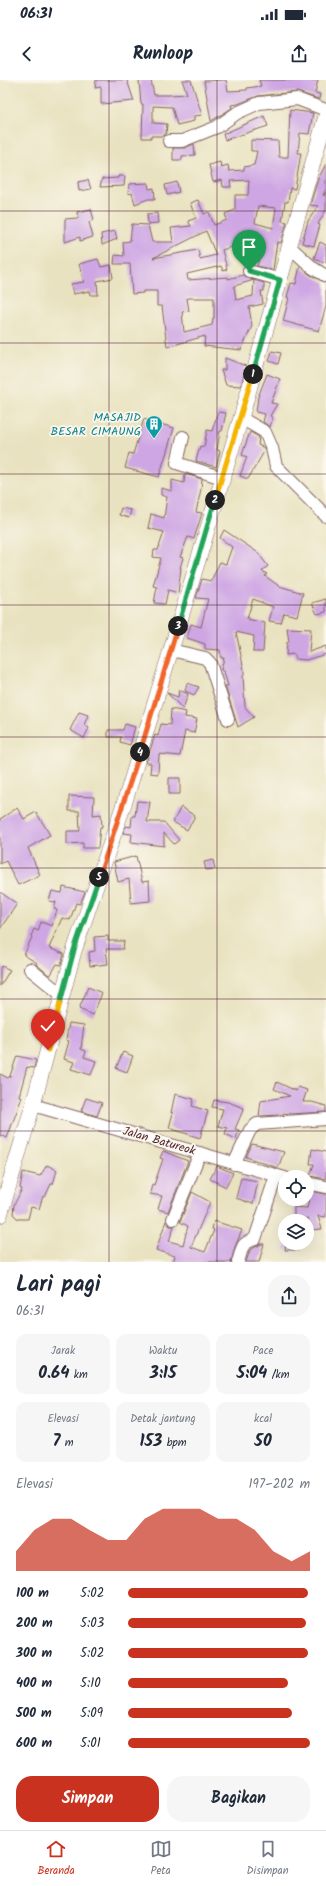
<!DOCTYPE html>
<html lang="id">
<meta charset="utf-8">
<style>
:root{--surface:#fff;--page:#f6f6f7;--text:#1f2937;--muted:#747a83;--line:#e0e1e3;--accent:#c8321e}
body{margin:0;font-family:Kalam,sans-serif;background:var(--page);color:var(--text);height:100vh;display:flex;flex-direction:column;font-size:15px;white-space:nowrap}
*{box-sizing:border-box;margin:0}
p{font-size:13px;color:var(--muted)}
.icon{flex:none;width:22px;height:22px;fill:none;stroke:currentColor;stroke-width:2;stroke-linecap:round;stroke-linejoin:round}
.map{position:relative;height:1182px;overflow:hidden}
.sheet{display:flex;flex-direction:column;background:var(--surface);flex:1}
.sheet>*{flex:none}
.controls{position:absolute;left:278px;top:1090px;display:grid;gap:8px}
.controls a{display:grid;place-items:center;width:36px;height:36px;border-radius:50%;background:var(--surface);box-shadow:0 4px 16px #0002;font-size:20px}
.pin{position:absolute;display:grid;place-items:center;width:34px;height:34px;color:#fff;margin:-41px -17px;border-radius:50% 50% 50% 0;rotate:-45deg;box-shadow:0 0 4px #0007}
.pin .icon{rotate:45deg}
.km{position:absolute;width:20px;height:20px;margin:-10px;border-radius:50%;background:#222;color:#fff;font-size:11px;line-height:20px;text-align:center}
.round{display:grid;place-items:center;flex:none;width:42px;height:42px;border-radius:16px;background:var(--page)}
.summary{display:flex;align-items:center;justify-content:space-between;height:68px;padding:0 16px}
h1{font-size:22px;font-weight:600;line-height:30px}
.metrics{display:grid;grid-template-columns:repeat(3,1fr);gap:6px;height:68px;padding:4px 16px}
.metrics div{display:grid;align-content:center;border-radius:10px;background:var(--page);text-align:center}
.metrics b{font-size:17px;font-weight:600}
.metrics small{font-size:11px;font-weight:400}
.metrics p{font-size:11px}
.chart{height:112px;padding:8px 16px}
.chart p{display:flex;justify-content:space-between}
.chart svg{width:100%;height:72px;margin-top:4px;fill:var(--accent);opacity:.7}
.primary-button{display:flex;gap:8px;margin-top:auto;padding:8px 16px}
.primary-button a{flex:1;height:46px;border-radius:16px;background:var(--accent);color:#fff;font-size:16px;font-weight:600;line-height:46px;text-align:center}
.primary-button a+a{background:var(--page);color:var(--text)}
ul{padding:0 16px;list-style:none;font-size:13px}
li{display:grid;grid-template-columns:64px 48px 1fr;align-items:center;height:30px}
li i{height:10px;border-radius:5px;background:var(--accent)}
.status{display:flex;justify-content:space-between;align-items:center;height:28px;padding:0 20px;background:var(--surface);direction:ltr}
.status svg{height:11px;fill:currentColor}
header{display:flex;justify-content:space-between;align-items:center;height:52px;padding:0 16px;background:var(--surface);font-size:18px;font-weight:600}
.menu{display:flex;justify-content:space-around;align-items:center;height:56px;border-top:1px solid var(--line);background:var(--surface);font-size:11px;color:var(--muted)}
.menu a{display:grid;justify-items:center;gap:2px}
.menu .current{color:var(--accent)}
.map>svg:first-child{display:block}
.building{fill:#cea6e4;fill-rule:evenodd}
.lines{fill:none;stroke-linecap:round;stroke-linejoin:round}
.minor-casing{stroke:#82635f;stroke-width:14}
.major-casing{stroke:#82635f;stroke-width:16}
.minor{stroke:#fff;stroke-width:12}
.major{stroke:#fff;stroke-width:15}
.split-1-casing{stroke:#fff;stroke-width:8}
.split-2-casing{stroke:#fff;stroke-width:8}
.split-3-casing{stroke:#fff;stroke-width:8}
.split-4-casing{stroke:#fff;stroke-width:8}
.split-5-casing{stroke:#fff;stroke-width:8}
.split-6-casing{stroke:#fff;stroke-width:8}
.split-7-casing{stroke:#fff;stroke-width:8}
.split-1{stroke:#22a559;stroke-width:5}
.split-2{stroke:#f5b400;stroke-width:5}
.split-3{stroke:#22a559;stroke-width:5}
.split-4{stroke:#f0652b;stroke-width:5}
.split-5{stroke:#f0652b;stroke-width:5}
.split-6{stroke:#22a559;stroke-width:5}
.split-7{stroke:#f5b400;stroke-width:5}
.grid{fill:none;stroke:#4a1f2b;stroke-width:1;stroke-opacity:0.55}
.labels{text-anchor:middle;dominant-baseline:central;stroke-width:3.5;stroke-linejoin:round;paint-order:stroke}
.culture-label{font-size:12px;fill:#0d838f;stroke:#fbf7ec;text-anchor:end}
.street-label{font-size:12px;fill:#4a1f2b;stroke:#fbf7ec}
</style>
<div class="status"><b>06:31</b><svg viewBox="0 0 49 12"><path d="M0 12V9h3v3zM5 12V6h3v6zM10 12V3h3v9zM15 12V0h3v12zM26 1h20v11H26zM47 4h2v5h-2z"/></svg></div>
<header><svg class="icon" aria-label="back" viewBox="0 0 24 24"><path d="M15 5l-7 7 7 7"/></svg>Runloop<svg class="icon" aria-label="share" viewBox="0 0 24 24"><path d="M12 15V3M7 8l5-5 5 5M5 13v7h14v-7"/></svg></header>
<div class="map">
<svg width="326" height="1182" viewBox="0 0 326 1182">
<rect width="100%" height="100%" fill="#fbf7ec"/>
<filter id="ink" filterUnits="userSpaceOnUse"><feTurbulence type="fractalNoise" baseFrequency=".025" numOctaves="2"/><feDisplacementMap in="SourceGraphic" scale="8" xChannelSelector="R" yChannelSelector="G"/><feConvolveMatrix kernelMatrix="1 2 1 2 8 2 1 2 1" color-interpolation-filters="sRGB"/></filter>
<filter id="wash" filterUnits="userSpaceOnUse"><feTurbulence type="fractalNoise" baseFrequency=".012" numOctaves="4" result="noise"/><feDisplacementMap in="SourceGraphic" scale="16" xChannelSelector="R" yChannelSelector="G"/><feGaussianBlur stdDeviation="0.9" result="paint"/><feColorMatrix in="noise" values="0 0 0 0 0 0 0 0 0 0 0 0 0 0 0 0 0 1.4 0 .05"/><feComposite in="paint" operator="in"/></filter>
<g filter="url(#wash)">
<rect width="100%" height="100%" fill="#e9e2c0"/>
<g id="blocks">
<path class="building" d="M96,0H127L134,21L101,24V7L95,8Z
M139,0H151L154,15H169L187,14L182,0H191L202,35L194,36V41L177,45L172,27L153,26V43L167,44L166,54L163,56H151V58H142L143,24H141Z
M226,0L228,11L247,10V8L261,6L259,0H318L315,13L320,14L319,19L297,12L258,16L238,24L231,25L232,28L211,41L204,1Z
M290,30L313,33L309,54L300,53L298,73H301L295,109L290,108L288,122H285L282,141L287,142L281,163L277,162L273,190L257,186L260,175L256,174L259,156L239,153L241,164L222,170L227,189L223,191L221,186L187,194L188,200L228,197V199L243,195L247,198L264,203V211H261L263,224L249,227L252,246L241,270L204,266L205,256L167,267L162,226H157V211H143V213L132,214L130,184H114L115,175L124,176L123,162L130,161L132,144L148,145L152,162H173L171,148L191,146L188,141L196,138L190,123L198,120L204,134L209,132L214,145L227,140L225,134L235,130V115H248L249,100L230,101L231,107H223L222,100L213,102L209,85L220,82L221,87L228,85L229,91L244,90V87L254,85L257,71H251V60L278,61L279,77H288ZM258,126L276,128L273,148L255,143ZM206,151L216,175L200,179L198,170L153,178ZM254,200L253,216L236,220L234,206ZM187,218H214V238H213L212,245L184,252L182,232L189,231Z
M264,36L268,46L225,60L223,54Z
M194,64L195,75L182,76V80H173V68H185Z
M326,84V109L323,115L324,116L326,112V130L318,144L320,145L314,166L302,163L308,141L318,126L310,125L318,99Z
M118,96H125L124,106L100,107L102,99L118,98Z
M88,100L91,109L79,111L78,102Z
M177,102L179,112L167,115L165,105Z
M148,103L149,109L154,108L155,119H148L135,124L132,113L128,114L129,104Z
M91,129L94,140L89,142L93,157L80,161V157L65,162V139L78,138L77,132Z
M157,133L158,143L148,144L147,134Z
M115,151L117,159L102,165L101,154Z
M320,162L326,165V183L314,178Z
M98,179L101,187L111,185L113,198L97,201L98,215H91L90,211L73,214L71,204L84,202L79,184Z
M300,186L309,194L326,203V226L319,251L283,241L289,218L287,217L291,203L296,204Z
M272,271L281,273L278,284L269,281Z
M225,278L246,286L241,306L226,305L221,290H225Z
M267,294L280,299L271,323L277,324L270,336L273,337L270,347L263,342L265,334L256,332L258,317Z
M218,332L226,333L222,351H220L217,370L220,371L216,387L196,381L200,366L204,367L207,350L212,351Z
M144,339L174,348L159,397L125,388L129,373L133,374Z
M250,352L259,357L258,365L263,367L265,370L248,399L240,396L247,377L242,375Z
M185,394L202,399L201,409L196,432L202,433L194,459L188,457L180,477L183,478L180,488H181L178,513L168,510L165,524L154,523L157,507L153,506L161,478L153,477L154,470H158L164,452L148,448L151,434L164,438L167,417L161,415V408L172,411V400L184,403Z
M121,428L131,430L129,438L119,435Z
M224,450L257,472L268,486L262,491L267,494L265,496L279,506L303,513L297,536L284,533L281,543L269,541L273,527L253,519L247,539L265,543L263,572H253L254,556L236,552L244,590V595L243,596L245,627L254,637L238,647L225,606H228L224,592L221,590L224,578H221L220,570L205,569V564L187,558L191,544L201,547L208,519L196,518L202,499L211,501L220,482L226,484L232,467L220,458Z
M326,519V532L317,534L312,523Z
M287,548L311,549L309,572L326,566V574L306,580L296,579L294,574L286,575L287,562H289Z
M187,603L199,607L194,615L185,611Z
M179,610L188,614L183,629L167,613L178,617Z
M171,629L186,632L185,637L197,639L194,653L185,651L180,676L159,674L158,694L150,693L151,683H146L155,655L158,656L161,644L170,645Z
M79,632L88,635L84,645L89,648L84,658L70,650Z
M125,644L135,647L130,665L120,662L121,657H108V650H123Z
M169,698H180V714H169Z
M69,716L94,717L93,735L101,734L102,747H100L98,768H83V763L67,764V751H80L79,731H69Z
M137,721L150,722L147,742H164L179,760L174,764L164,753V766L131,762L132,754L123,753L126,746L131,747L132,736H135Z
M181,727L195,736L187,750L173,742Z
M17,728L24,739L36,732L50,755L28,768L40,795L18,805L6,781L0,784V739Z
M136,776L142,802L149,801L150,821L131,823L129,799L118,802L114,782Z
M213,780L215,789L206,790L204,782Z
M63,807L85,812L80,824L76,823L70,840L62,838L49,868L64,874L61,885L57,884L50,896L36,884L37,883L24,875L32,857L31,856L34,849L38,851L41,842L52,846L57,830L54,829L56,822L49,821L52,811L62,813Z
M0,812L17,824L0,849Z
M108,856V861H124L123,869H106L108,884L90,886L89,872L95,871L94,857Z
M2,886L10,890L0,906V889Z
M88,907L102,913L93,935L79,929Z
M69,943L84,945L81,969L86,971L84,977L96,981L91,995L71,989L74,982L64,979L69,961L66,960Z
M123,972L133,976L127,992L116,988Z
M17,976L36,980L34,988L27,987L19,1016L22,1017L7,1058L0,1055V994L8,998L10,996Z
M277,1002L296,1011L298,1007L307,1010L303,1022H312L326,1026V1032L291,1034L283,1033V1035L259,1036L261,1021L290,1016L274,1009Z
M175,1014L194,1019L192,1026L208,1031L200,1058L169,1048L173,1033H171Z
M86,1018L102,1023L97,1036L81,1031Z
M214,1020L228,1022L244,1028L235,1049L239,1050L236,1059L225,1054L227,1048L218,1046L223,1029L212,1027Z
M252,1064L284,1072L278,1088L246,1077Z
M312,1069L326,1072V1099L310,1096L314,1084H310Z
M163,1071L188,1081L168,1132L158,1129L162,1116L150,1114L152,1104L154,1105L163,1079L160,1078Z
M47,1085L57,1090L53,1104H51L45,1117L43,1116L39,1129L31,1127L28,1139H18L13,1134L14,1125L22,1109L20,1108L23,1092L40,1096Z
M217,1086L233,1093L226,1107L210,1099Z
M241,1098L258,1101L253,1124L236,1118Z
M311,1111L326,1114V1137L318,1136L322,1149L310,1150L308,1139L294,1137V1127L307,1128Z
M192,1112L210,1122L191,1167L205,1172L214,1150L212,1149L214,1141L242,1150L235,1167L231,1182H173L175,1176L156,1170L166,1141L170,1146H174L169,1161L183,1165L188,1146L180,1142Z
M286,1163H299V1170H285Z
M261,1164H264L259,1182H246L250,1170Z"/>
</g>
</g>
<g filter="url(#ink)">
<use href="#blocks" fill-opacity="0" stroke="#82635f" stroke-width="1"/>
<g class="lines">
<g class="minor-casing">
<path id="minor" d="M169,61H182L217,47L237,33L259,23L297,19L326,30
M290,167L313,188L326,196
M249,191L281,200
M241,338L265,352L272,368L276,386L326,436
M183,357L177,383L222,398
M171,570L205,578L210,583L228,639
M30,889L62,915
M33,1025L285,1098
M234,1084L250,1050L257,1044L326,1039
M307,1103L326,1107
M173,1139L200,1073
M238,1182C243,1167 240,1164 255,1159L276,1096"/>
</g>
<g class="major-casing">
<path id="major" d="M0,1135L33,1025L74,871L125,721L171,570L241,338L326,36"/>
</g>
<use href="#minor" class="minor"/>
<use href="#major" class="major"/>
</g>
</g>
<g class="lines" filter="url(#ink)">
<g class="split-1-casing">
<path id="split-1" d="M249,191L280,200L253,294"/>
</g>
<g class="split-2-casing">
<path id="split-2" d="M215,420L253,294"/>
</g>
<g class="split-3-casing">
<path id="split-3" d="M178,546L215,420"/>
</g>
<g class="split-4-casing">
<path id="split-4" d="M140,672L178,546"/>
</g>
<g class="split-5-casing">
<path id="split-5" d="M99,797L140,672"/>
</g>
<g class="split-6-casing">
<path id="split-6" d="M60,923L74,870L99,797"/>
</g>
<g class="split-7-casing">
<path id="split-7" d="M48,970L60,923"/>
</g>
<use href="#split-1" class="split-1"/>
<use href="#split-2" class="split-2"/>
<use href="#split-3" class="split-3"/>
<use href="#split-4" class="split-4"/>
<use href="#split-5" class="split-5"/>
<use href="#split-6" class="split-6"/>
<use href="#split-7" class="split-7"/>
</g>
<path class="grid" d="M109,0V1182M217,0V1182M0,131H326M0,263H326M0,394H326M0,525H326M0,657H326M0,788H326M0,919H326M0,1051H326"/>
<defs>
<g id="building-pin" transform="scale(0.9)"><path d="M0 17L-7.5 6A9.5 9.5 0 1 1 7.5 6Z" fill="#0f9aa8" stroke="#fbf7ec"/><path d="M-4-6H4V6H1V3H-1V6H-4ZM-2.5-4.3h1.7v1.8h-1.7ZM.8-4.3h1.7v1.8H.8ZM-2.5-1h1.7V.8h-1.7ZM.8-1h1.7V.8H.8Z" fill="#fff"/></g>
</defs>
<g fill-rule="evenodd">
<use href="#building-pin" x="154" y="344"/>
</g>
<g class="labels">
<g class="culture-label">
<text x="141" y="337">MASAJID<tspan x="141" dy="14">BESAR CIMAUNG</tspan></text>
</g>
<g class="street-label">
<text transform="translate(159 1061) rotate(16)">Jalan Batureok</text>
</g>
</g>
</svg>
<div class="controls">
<a><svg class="icon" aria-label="locate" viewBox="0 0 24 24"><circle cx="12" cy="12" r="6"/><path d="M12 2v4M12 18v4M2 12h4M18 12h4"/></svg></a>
<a><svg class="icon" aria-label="layers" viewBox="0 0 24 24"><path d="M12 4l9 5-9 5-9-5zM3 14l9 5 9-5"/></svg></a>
</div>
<div class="pin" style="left:249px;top:191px;background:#1e9e55"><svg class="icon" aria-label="arrive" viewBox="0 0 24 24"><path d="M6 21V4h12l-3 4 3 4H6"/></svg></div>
<div class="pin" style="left:48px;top:970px;background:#d93025"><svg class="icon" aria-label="check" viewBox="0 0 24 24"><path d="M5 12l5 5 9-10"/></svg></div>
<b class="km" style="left:253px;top:294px">1</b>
<b class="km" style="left:215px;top:420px">2</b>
<b class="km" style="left:178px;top:546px">3</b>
<b class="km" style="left:140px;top:672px">4</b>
<b class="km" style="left:99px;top:797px">5</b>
</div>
<section class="sheet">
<div class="summary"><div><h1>Lari pagi</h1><p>06:31</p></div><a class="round"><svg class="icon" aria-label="share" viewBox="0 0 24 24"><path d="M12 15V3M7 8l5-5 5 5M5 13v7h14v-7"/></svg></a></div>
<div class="metrics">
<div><p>Jarak</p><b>0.64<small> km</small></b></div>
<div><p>Waktu</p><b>3:15</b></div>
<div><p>Pace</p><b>5:04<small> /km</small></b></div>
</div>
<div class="metrics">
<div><p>Elevasi</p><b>7<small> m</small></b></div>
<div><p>Detak jantung</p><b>153<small> bpm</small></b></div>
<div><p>kcal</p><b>50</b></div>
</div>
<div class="chart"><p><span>Elevasi</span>197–202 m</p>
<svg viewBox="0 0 160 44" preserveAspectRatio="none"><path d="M0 44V32L10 19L20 12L30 12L40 19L50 25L60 25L70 12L80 6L90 6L100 6L110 12L120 12L130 19L140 32L150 38L160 32V44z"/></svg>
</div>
<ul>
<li><b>100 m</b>5:02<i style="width:99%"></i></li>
<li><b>200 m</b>5:03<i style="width:98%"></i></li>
<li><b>300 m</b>5:02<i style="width:99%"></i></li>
<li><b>400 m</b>5:10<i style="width:88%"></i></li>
<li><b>500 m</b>5:09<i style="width:90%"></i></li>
<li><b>600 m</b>5:01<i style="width:100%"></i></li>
</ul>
<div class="primary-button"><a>Simpan</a><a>Bagikan</a></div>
</section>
<nav class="menu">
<a class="current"><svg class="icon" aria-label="home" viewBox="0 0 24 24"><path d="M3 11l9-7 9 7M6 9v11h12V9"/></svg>Beranda</a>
<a><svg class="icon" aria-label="map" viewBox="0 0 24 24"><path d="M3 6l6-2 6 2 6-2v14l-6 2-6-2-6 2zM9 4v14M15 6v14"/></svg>Peta</a>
<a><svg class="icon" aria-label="saved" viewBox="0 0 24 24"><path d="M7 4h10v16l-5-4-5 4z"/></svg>Disimpan</a>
</nav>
